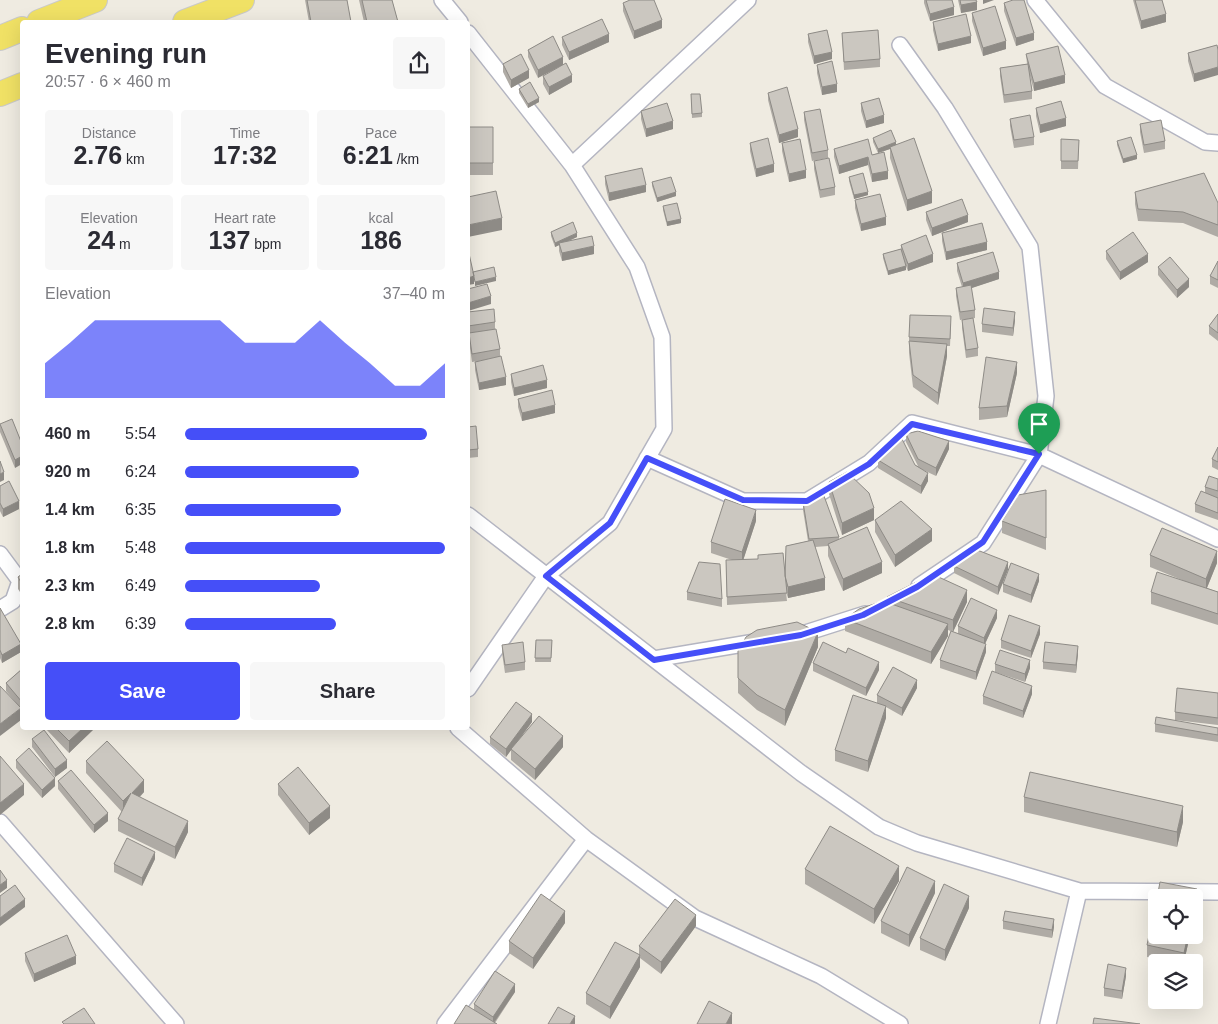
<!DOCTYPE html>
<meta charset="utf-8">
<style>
:root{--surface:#fff;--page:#f7f7f7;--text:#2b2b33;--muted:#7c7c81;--accent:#454ff8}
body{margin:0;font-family:Arial,sans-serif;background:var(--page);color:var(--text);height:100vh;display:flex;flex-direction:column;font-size:19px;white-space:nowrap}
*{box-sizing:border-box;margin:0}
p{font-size:16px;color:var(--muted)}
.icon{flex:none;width:28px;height:28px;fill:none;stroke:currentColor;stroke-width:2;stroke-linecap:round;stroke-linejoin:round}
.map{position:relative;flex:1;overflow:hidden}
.drawer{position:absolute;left:20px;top:20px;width:450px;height:710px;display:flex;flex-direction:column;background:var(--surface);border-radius:5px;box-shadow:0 5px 20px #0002}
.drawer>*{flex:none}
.buttons{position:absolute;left:1148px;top:889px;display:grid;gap:10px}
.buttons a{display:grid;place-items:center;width:55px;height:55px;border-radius:5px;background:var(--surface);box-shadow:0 5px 20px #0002;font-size:25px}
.pin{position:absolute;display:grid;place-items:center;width:42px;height:42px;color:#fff;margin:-51px -21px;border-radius:50% 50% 50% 0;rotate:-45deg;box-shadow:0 0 5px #0007}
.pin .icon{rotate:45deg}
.round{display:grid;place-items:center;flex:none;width:52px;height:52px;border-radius:5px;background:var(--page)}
.headline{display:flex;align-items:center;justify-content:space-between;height:85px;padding:0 25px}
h1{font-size:28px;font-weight:700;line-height:38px}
.stats{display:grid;grid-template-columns:repeat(3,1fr);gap:8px;height:85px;padding:5px 25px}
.stats div{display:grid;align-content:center;border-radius:5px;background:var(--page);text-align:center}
.stats b{font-size:25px;font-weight:700}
.stats small{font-size:14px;font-weight:400}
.stats p{font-size:14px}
.chart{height:140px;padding:10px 25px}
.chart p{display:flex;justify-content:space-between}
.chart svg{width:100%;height:90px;margin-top:5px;fill:var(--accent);opacity:.7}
.cta{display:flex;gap:10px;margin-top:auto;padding:10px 25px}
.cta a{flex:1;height:58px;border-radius:5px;background:var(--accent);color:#fff;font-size:20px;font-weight:700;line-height:58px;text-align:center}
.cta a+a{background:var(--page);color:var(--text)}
ul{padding:0 25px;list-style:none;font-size:16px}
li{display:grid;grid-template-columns:80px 60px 1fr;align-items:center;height:38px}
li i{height:12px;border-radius:6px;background:var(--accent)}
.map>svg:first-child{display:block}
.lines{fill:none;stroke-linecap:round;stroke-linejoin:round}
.street-casing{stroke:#b4b5c1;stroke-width:18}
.primary-casing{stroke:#c9c9c9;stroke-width:26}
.street{stroke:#fff;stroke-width:15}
.primary{stroke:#f0e165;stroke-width:24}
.wall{fill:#afaba5}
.shaded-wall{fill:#8e8b86}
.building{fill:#cbc7c0;stroke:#8e8b86}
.route-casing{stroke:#fff;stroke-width:10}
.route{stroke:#454ff8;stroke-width:6}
</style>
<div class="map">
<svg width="1218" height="1024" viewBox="0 0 1218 1024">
<rect width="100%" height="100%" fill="#efebe1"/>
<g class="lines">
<g class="street-casing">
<path id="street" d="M442,0L460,22
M1035,0L1105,86L1205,142L1218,143
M468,33L572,165L748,0
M900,45L945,108L1030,247L1046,396L1039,455L983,543L919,586
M647,458L743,501H807L869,463L912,423L1039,455L1218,539
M468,515L801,773L879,827L917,843L1079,891L1218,892
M0,554L20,581L13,601L0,609
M796,636L865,614
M654,659L761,641
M468,689L546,576L610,523L664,429L662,337L637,267L572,165
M458,728L586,839L695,918L821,976L900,1024
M0,822L176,1024
M445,1024L586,839
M1048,1024L1079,891"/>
</g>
<g class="primary-casing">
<path id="primary" d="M39,22L95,0
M185,22L242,0
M0,38L22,29
M0,94L22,85"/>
</g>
<use href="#street" class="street"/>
<use href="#primary" class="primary"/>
</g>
<path class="wall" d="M305,0H347L351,22H309Z
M359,0H392L398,22H364Z
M924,0H952L954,15L930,21L924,3Z
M958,0H976L977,10L961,13Z
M1133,0H1162L1166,22L1141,29Z
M623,3L662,28L634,39L623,11Z
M1004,3L1034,40L1016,46L1004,11Z
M972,13L1006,49L983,56L972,21Z
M933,22L971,43L938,51L933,30Z
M842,33L880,59V67L844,70Z
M808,34L832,59L814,64L808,42Z
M553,36L538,78L528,57V50Z
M562,37L609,42L569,60L562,45Z
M1217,45L1194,82L1188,61V53Z
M1026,54L1065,83L1034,91L1029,72L1032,91V99L1004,103L1000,76V68L1027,64Z
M503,64L529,78L511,88L503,72Z
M817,65L837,92L822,95L817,73Z
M543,76L572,82L549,95L543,84Z
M519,89L539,102L528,108L519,93Z
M768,93L798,137L779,143L768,100Z
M691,94L702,113V117L692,118Z
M861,103L884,123L866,128L861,111Z
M1036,108L1066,126L1040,133L1036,116Z
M641,111L673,129L646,137L641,119Z
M804,112L828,150V158L812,161L804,120Z
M1010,119L1034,137V145L1014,148L1010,126Z
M1140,124L1165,141V149L1144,153L1140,132Z
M468,127H493V175H468Z
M873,138L896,144L932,203L907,211L890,158V149L878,153L888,179L872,182L868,165L839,174L834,157V149L872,155L878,153L873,142Z
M1061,139L1079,140L1078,169H1061Z
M1117,141L1137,159L1123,163L1117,145Z
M750,143L774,172L756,177L750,151Z
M782,143L806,178L789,182L782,151Z
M814,161L835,187V195L820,198L814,169Z
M605,176L646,192L609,201L605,184Z
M849,177L868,195L854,199L849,181Z
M652,182L676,196L657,202L652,186Z
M1135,192L1218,203V237L1183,223L1138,221L1135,204Z
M855,200L886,225L861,231L855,208Z
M663,206L681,223L667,226L663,210Z
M926,212L968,222L932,236L926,220Z
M551,232L577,237L569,241L594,254L562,261L559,251V245L555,247L551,236Z
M942,233L987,250L946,260L942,241Z
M901,245L933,262L908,271L905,264L906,270L888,275L883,258V254L901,249Z
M1106,251L1148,262L1120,280L1106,259Z
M1218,261V288L1210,284V276Z
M957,263L999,279L971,288L975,310V318L960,320L956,296V288L962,287L957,271Z
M1158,267L1189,287L1177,298L1158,275Z
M468,312L495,322V329L500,349V357L506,385L479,390L475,370V362L486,360L472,362L469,341V333H473H468Z
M1218,314V341L1209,334V326Z
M962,320L978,348V356L966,358L962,328Z
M1015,320L1013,336L982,332V324Z
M951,324L950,346H947V356L938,405L913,387L909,353V337Z
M1017,373L1007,417L979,420V408Z
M511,374L547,388L514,396L511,382Z
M518,399L555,413L522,421L518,407Z
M0,424L22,444L15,468L0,432Z
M468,427L478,449V457L468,458Z
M906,434L949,449L936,476L921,469L928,481L921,494L878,468V460L915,465L918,466L906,442Z
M1218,447V470L1212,467V459Z
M1218,479V520L1195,512V504L1205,493V487Z
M829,482L874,520L842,535L829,494Z
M0,486L19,509L3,517L0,511Z
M1046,490V550L1002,533V521Z
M803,502L839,537V540L882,573L843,591L828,556V546L815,547L825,590L788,598L786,592L787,601L727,605L726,560H732L711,553V542L756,521L743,560L785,580L786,546L808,541L803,510Z
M875,520L932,541L895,567L875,532Z
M1150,555L1217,563L1207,588L1218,592V625L1151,604V592L1182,580L1150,567Z
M1008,562L998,595L954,573V566Z
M22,574V595L18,589V577Z
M1039,581L1031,603L1003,592V584Z
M687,592L722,599V607L687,600Z
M887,597L967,602L953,632L948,630V636L931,664L845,631V619L887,602Z
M0,608L21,652L2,663L0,658Z
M997,618L985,644L986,652L976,680L940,668V660L958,634V626Z
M1040,634L1031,658L1001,648V640Z
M536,640H552L551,662H535Z
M502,645L525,662V670L505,673L502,653Z
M818,647L785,726L757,710L738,693V651Z
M846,653L879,670L866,696L813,671V663Z
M1078,653L1076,673L1043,669V662Z
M995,664L1030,668L1025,682L995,672Z
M22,669V710L6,691V683Z
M917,688L902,716L886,707V718L868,772L835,761V750L879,704L877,703V695Z
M1218,693V725L1175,720V712Z
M1032,694L1023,718L983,704V696Z
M532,722L521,737L563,747L535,780L511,760V750L506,757L490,744V737Z
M1155,724L1218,728V742L1155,732Z
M45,728H95L69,753Z
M32,739L67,768L55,777L32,747Z
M16,760L55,786L42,798L16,768Z
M86,761L144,792L140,797L188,832L175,859L118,831V819L122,812L86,773Z
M58,781L108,821L94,833L58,789Z
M278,784L330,818L309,835L278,795Z
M1024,797L1183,822L1177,847L1024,812Z
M155,859L142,886L114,872V864Z
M805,869L899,881L874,924L805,884Z
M935,893L909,947L881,933V921Z
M969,908L945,961L920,950V938Z
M1003,921L1054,927L1052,938L1003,929Z
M565,923L533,969L509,953V941Z
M696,926L661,974L640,958V967L610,1019L586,1004V993L639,955V946Z
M1156,935H1190L1184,962H1175L1147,957V945Z
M25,953L76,964L34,982L25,961Z
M1126,976L1122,999L1104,996V988Z
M515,992L495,1023L474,1010V1004Z"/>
<path class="shaded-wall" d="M983,0H994L983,4Z
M977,2V10L961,13V5Z
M954,7V15L930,21V14Z
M1166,14V22L1141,29V21Z
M662,20V28L634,39V31Z
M1034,33V40L1016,46V38Z
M609,34V42L569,60V52Z
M971,36V43L938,51V44Z
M1006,41V49L983,56V48Z
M832,52V59L814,64V56Z
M563,57V65L538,78V70Z
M1218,67V75L1194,82V74Z
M529,70V78L511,88V80Z
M572,75V82L549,95V87Z
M1065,75V83L1034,91V83Z
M837,84V92L822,95V87Z
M539,98V102L528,108V104Z
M884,115V123L866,128V121Z
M1066,118V126L1040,133V125Z
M673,121V129L646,137V129Z
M798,129V137L779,143V135Z
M896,142V146L890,147V149L878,153V149Z
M1137,155V159L1123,163V159Z
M868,157V165L839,174V166Z
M774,164V172L756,177V169Z
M806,170V178L789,182V174Z
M888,171V179L872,182V174Z
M646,185V192L609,201V193Z
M932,191V203L907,211V200Z
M676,192V196L657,202V198Z
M868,192V195L854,199V195Z
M968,215V222L932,236V228Z
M886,217V225L861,231V224Z
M502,218V230L468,237V225Z
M681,219V223L667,226V222Z
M577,233V237L555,247V243Z
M987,242V250L946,260V252Z
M594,246V254L562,261V253Z
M933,254V262L908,271V264Z
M1148,254V262L1120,280V272Z
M906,266V270L888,275V271Z
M999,272V279L963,291V283Z
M474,276V284L468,285V278Z
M496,277V281L475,286V282Z
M1189,279V287L1177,298V290Z
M491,296V304L468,311V303Z
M1015,312V320L1013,336V328Z
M947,344V356L938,405V393Z
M1017,362V373L1007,417V406Z
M506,377V385L479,390V383Z
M547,380V388L514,396V388Z
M555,405V413L522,421V413Z
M949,441V449L936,476V468Z
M22,456V464L15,468V460Z
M4,472V480L0,482V474Z
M928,473V481L921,494V486Z
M19,501V509L3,517V509Z
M874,508V520L842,535V523Z
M756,510V521L742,564V552Z
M932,529V541L895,567V555Z
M1217,551V563L1206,590V579Z
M882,562V573L843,591V579Z
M1008,562V570L998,595V587Z
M1039,574V581L1031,603V595Z
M825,578V590L788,598V587Z
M967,590V602L953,632V620Z
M997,610V618L984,646V638Z
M948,624V636L931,664V652Z
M1040,626V634L1031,658V651Z
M818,632V647L785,726V710Z
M21,644V652L2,663V655Z
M986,644V652L976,680V672Z
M1078,646V653L1076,673V665Z
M1030,660V668L1025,682V674Z
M879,662V670L866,696V688Z
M917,680V688L902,716V708Z
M1032,686V694L1023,718V711Z
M886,706V718L868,772V761Z
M21,708V720L0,736V724Z
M532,714V722L506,757V749Z
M83,728H95L69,753V741Z
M563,736V747L535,780V769Z
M67,760V768L55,777V769Z
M55,778V786L42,798V790Z
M144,780V792L132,804V793Z
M24,784V795L0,815V803Z
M131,793L123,812V801Z
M330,806V818L309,835V823Z
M1183,806V822L1177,847V832Z
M108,813V821L94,833V825Z
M188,821V832L175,859V847Z
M155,852V859L142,886V878Z
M899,866V881L874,924V909Z
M7,880V888L0,893V885Z
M935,881V893L909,947V935Z
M1197,889V901L1194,918V906Z
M969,896V908L945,961V950Z
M25,899V907L0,926V918Z
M565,911V923L533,969V958Z
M696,915V926L661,974V962Z
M1054,919V927L1052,938V930Z
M1188,935H1190L1184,962V953Z
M640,955V967L610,1019V1007Z
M76,956V964L34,982V974Z
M1126,968V976L1122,999V991Z
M515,984V992L493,1024V1017Z
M732,1013V1024H726Z
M575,1016V1024H570Z"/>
<path class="building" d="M307,0H347L351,22H311Z
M362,0H392L398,22H367Z
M630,0H654L662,20L634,31L623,3Z
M926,0H952L954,7L930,14Z
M960,0H976L977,2L961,5Z
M1013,0H1024L1034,33L1016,38L1004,3Z
M1135,0H1162L1166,14L1141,21Z
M995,6L1006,41L983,48L972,13Z
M966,14L971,36L938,44L933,22Z
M602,19L609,34L569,52L562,37Z
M827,30L832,52L814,56L808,34Z
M878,30L880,59L844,62L842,33Z
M553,36L563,57L538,70L528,50Z
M1217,45L1218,50V67L1194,74L1188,53Z
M1058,46L1065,75L1034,83L1026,54Z
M521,54L529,70L511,80L503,64Z
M832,61L837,84L822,87L817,65Z
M566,63L572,75L549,87L543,76Z
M1028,64L1032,91L1004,95L1000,68Z
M530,82L539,98L528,104L519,89Z
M787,87L798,129L779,135L768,93Z
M691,94H700L702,113L692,114Z
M879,98L884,115L866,121L861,103Z
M1061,101L1066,118L1040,125L1036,108Z
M667,103L673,121L646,129L641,111Z
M820,109L828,150L812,153L804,112Z
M1030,115L1034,137L1014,140L1010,119Z
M1161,120L1165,141L1144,145L1140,124Z
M468,127H493V163H468Z
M891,130L896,142L878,149L873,138Z
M1131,137L1137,155L1123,159L1117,141Z
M768,138L774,164L756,169L750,143Z
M914,138L932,191L907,200L890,147Z
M800,139L806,170L789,174L782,143Z
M868,139L872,155L884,152L888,171L872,174L868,157L839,166L834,149Z
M1061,139L1079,140L1078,161H1061Z
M829,158L835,187L820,190L814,161Z
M642,168L646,185L609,193L605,176Z
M863,173L868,192L854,195L849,177Z
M1204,173L1218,203V225L1183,212L1138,209L1135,192Z
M671,177L676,192L657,198L652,182Z
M496,191L502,218L468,225V197Z
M880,194L886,217L861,224L855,200Z
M962,199L968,215L932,228L926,212Z
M677,203L681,219L667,222L663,206Z
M573,222L577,233L555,243L551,232Z
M982,223L987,242L946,252L942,233Z
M1133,232L1148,254L1120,272L1106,251Z
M926,235L933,254L908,264L901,245Z
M592,236L594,246L562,253L559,243Z
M468,249L474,276L468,278Z
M901,249L906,266L888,271L883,254Z
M993,252L999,272L963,283L957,263Z
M1170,257L1189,279L1177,290L1158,267Z
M1218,261V280L1210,276Z
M494,267L496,277L475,282L473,272Z
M487,284L491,296L468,303V289Z
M971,285L975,310L960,312L956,288Z
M984,308L1015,312L1013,328L982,324Z
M494,309L495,322L468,326V312Z
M1218,314V333L1209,326Z
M910,315L951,316L950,339L909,337Z
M973,318L978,348L966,350L962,320Z
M496,329L500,349L472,354L469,333Z
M909,341L947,344L938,393L913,375Z
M501,356L506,377L479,383L475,362Z
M986,357L1017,362L1007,406L979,408Z
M543,365L547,380L514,388L511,374Z
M552,390L555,405L522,413L518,399Z
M12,419L22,444V456L15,460L0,424Z
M476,426L478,449L468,450V427Z
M918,431L949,441L936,468L918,459L906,434Z
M900,435L915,465L928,473L921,486L878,460Z
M1218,447V462L1212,459Z
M0,461L4,472L0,474Z
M847,472L869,493L874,508L842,523L829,482Z
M1209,476L1218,479V491L1205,487Z
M9,481L19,501L3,509L0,503V486Z
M1046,490V538L1002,521L1018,495Z
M1201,491L1218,498V513L1195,504Z
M824,496L839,537L809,539L803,502Z
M725,499L756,510L742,552L711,542Z
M901,501L932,529L895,555L875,520Z
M867,527L882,562L843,579L828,544Z
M1162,528L1217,551L1206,579L1150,555Z
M813,540L825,578L788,587L785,576L786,546Z
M972,548L1008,562L998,587L954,566Z
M783,553L787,593L727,597L726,560L758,559V555Z
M699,562L720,564L722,599L687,592Z
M1011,563L1039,574L1031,595L1003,584Z
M1157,572L1218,592V614L1151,592Z
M22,574V584L18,577Z
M932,574L967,590L953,620L887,597Z
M971,598L997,610L984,638L958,626Z
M883,601L948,624L931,652L845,619L859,609Z
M0,608L21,644L2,655L0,650Z
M1009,615L1040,626L1031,651L1001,640Z
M797,622L818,632L785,710L757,695L738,678V651L746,637L757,630Z
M951,631L986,644L976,672L940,660Z
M536,640H552L551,658H535Z
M523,642L525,662L505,665L502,645Z
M823,642L846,653L848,648L879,662L866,688L813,663Z
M1045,642L1078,646L1076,665L1043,662Z
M1000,650L1030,660L1025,674L995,664Z
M893,667L917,680L902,708L877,695Z
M22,669V702L6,683Z
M992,671L1032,686L1023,711L983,696Z
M0,686L21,708L0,724Z
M1177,688L1218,693V718L1175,712Z
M853,695L886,706L868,761L835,750Z
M516,702L532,714L506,749L490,737Z
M539,716L563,736L535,769L511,749Z
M1156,717L1218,728V735L1155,724Z
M56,728H83L69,741Z
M44,730L67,760L55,769L32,739Z
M107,741L144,780L132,793L188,821L175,847L118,819L131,793L123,801L86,761Z
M29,748L55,778L42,790L16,760Z
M0,756L24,784L0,803Z
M298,767L330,806L309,823L278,784Z
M71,770L108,813L94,825L58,781Z
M1030,772L1183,806L1177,832L1024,797Z
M830,826L899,866L874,909L805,869Z
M127,838L155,852L142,878L114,864Z
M907,867L935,881L909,935L881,921Z
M0,870L7,880L0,885Z
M1160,882L1197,889L1194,906V898H1157Z
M944,884L969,896L945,950L920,938Z
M15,885L25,899L0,918V896Z
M541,894L565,911L533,958L509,941Z
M675,899L696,915L661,962L639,946Z
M1156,900V935H1188L1184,953L1147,945Z
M1005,911L1054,919L1052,930L1003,921Z
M67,935L76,956L34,974L25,953Z
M615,942L640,955L610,1007L586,993Z
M1108,964L1126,968L1122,991L1104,988Z
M495,971L515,984L493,1017L474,1004Z
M709,1001L732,1013L726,1024H697Z
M466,1005L497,1024H454Z
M558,1007L575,1016L570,1024H548Z
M84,1008L95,1024H64L62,1022Z
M1094,1018L1140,1024H1093Z"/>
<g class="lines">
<g class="route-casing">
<path id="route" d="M912,424L1039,454L983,542L917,587L863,615L801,635L654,660L546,576L610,523L647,458L743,500L807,501L869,464Z"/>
</g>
<use href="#route" class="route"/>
</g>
</svg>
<div class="buttons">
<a><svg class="icon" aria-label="locate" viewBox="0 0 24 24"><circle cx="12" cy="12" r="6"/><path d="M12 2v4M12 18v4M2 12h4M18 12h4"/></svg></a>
<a><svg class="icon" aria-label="layers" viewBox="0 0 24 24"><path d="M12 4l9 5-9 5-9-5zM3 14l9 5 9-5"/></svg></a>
</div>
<div class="pin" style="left:1039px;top:454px;background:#1e9e55"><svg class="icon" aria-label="arrive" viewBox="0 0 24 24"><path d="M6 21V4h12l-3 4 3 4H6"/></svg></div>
<section class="drawer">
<div class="headline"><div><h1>Evening run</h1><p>20:57 · 6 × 460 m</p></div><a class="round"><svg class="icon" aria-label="share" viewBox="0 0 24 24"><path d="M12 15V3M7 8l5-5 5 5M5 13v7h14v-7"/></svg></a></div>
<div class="stats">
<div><p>Distance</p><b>2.76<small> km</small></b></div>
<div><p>Time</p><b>17:32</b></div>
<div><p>Pace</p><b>6:21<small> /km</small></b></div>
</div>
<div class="stats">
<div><p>Elevation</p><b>24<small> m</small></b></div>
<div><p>Heart rate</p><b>137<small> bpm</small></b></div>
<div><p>kcal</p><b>186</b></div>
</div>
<div class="chart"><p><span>Elevation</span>37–40 m</p>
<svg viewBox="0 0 160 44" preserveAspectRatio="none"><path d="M0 44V27L10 17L20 6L30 6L40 6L50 6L60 6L70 6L80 17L90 17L100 17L110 6L120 17L130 27L140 38L150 38L160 27V44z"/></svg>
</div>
<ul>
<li><b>460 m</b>5:54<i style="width:93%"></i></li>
<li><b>920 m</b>6:24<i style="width:67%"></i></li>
<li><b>1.4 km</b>6:35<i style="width:60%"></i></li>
<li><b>1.8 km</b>5:48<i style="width:100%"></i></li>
<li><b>2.3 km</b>6:49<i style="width:52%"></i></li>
<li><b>2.8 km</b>6:39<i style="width:58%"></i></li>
</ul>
<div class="cta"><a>Save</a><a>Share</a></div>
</section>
</div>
